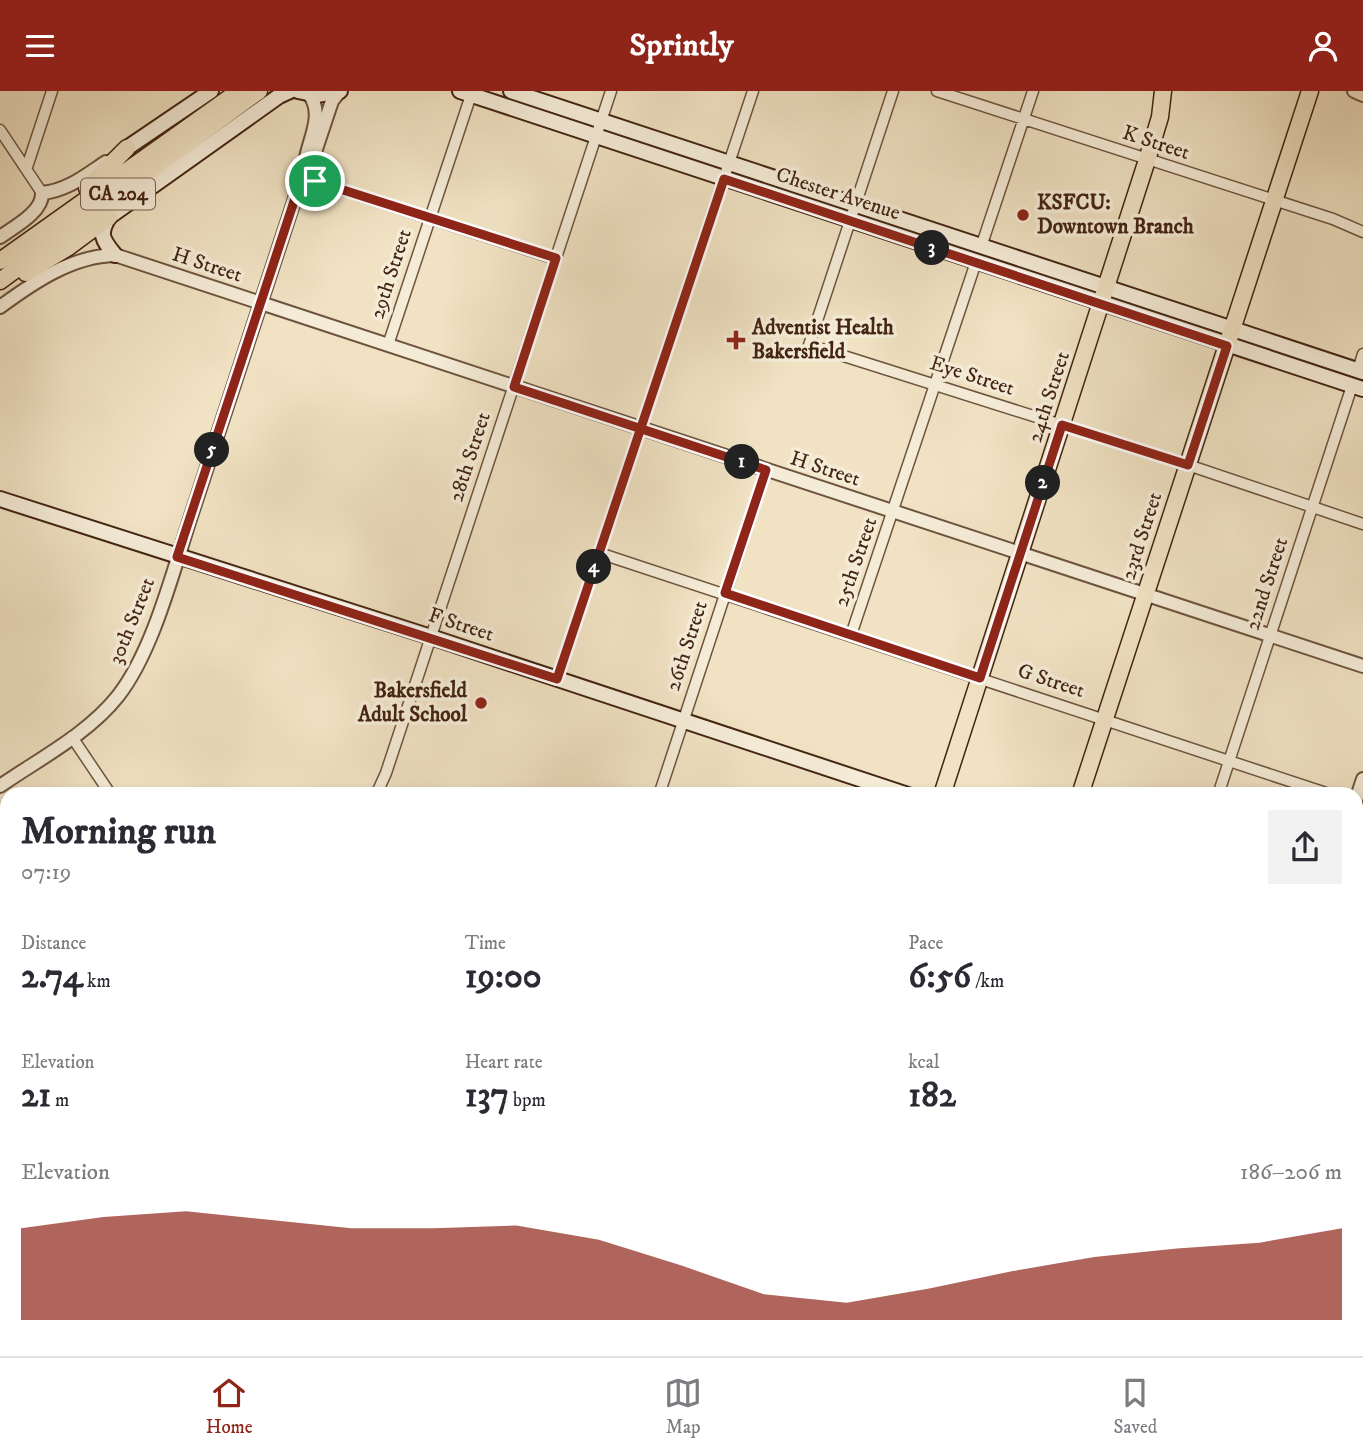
<!DOCTYPE html>
<meta charset="utf-8">
<style>
:root{--surface:#fff;--page:#f2f2f3;--text:#2b2b33;--muted:#7c7c81;--line:#e1e1e2;--accent:#8f2418}
body{margin:0;font-family:"IM FELL DW Pica",serif;background:var(--page);color:var(--text);height:100vh;display:flex;flex-direction:column;font-size:26px;white-space:nowrap}
*{box-sizing:border-box;margin:0}
p{font-size:23px;color:var(--muted)}
.icon{flex:none;width:38px;height:38px;fill:none;stroke:currentColor;stroke-width:2;stroke-linecap:round;stroke-linejoin:round}
.map{position:relative;flex:1;overflow:hidden}
.details{position:absolute;left:0px;top:696px;width:1363px;height:569px;display:flex;flex-direction:column;background:var(--surface);border-radius:21px 21px 0 0;box-shadow:0 4px 10px #0003}
.details>*{flex:none}
.pin{position:absolute;display:grid;place-items:center;width:60px;height:60px;color:#fff;margin:-30px;border:4px solid #fff;border-radius:50%;box-shadow:0 2px 7px #0007}
.km{position:absolute;width:35px;height:35px;margin:-18px;border-radius:50%;background:#222;color:#fff;font-size:19px;line-height:35px;text-align:center}
.round{display:grid;place-items:center;flex:none;width:74px;height:74px;border-radius:0px;background:var(--page)}
.summary{display:flex;align-items:center;justify-content:space-between;height:119px;padding:0 21px}
h1{font-size:38px;font-weight:700;line-height:52px}
.stats{display:grid;grid-template-columns:repeat(3,1fr);gap:10px;height:119px;padding:7px 21px}
.stats div{display:grid;align-content:center}
.stats b{font-size:35px;font-weight:700}
.stats small{font-size:19px;font-weight:400}
.stats p{font-size:19px}
.chart{height:196px;padding:14px 21px}
.chart p{display:flex;justify-content:space-between}
.chart svg{width:100%;height:126px;margin-top:7px;fill:var(--accent);opacity:.7}
header{display:flex;justify-content:space-between;align-items:center;height:91px;padding:0 21px;background:var(--accent);color:#fff;font-size:32px;font-weight:700}
.tabs{display:flex;justify-content:space-around;align-items:center;height:98px;border-top:2px solid var(--line);background:var(--surface);font-size:19px;color:var(--muted)}
.tabs a{display:grid;justify-items:center;gap:4px}
.tabs .active{color:var(--accent)}
.map>svg:first-child{display:block}
.lines{fill:none;stroke-linecap:round;stroke-linejoin:round}
.minor-casing{stroke:#6e543e;stroke-width:13}
.tertiary-casing{stroke:#6e543e;stroke-width:16}
.secondary-casing{stroke:#432412;stroke-width:18}
.primary-casing{stroke:#432412;stroke-width:19}
.trunk-casing{stroke:#432412;stroke-width:19}
.minor{stroke:#f5ecd8;stroke-width:10}
.tertiary{stroke:#f5ecd8;stroke-width:12}
.secondary{stroke:#f5ecd8;stroke-width:14}
.primary{stroke:#f0e2c3;stroke-width:16}
.trunk{stroke:#f0e2c3;stroke-width:16}
.route-casing{stroke:#fff;stroke-width:14}
.route{stroke:#8f2418;stroke-width:9}
.poi-dot{fill:#8f2418;stroke:#f5ecd8;stroke-width:2.5}
.labels{text-anchor:middle;dominant-baseline:central;stroke-width:7;stroke-linejoin:round;paint-order:stroke}
.shield{fill:#f5ecd8;stroke:#78604d;stroke-width:2}
.shield-label{font-size:19px;font-weight:bold;fill:#432412}
.street-label{font-size:21px;fill:#432412;stroke:#f5ecd8}
.poi-label{font-size:21px;font-weight:bold;fill:#432412;stroke:#f5ecd8;text-anchor:start}
</style>
<header><svg class="icon" aria-label="menu" viewBox="0 0 24 24"><path d="M4 6h16M4 12h16M4 18h16"/></svg>Sprintly<svg class="icon" aria-label="person" viewBox="0 0 24 24"><circle cx="12" cy="8" r="4"/><path d="M4 21q1-7 8-7t8 7"/></svg></header>
<div class="map">
<svg width="1363" height="1265" viewBox="0 0 1363 1265">
<rect width="100%" height="100%" fill="#f0e2c3"/>
<filter id="stains"><feTurbulence type="fractalNoise" baseFrequency=".00286" numOctaves="4"/><feColorMatrix values="0 0 0 0 .2 0 0 0 0 .09 0 0 0 0 .02 0 0 0 .5 -.17"/></filter>
<radialGradient id="worn" r=".72"><stop offset=".6" stop-color="#630" stop-opacity="0"/><stop offset="1" stop-color="#630" stop-opacity=".3"/></radialGradient>
<g class="lines">
<g class="minor-casing">
<path id="minor" d="M893,0L809,254L1188,374L1363,433
M937,0L1333,128L1363,141
M0,39L42,102
M27,76L52,0
M302,86L556,168
M981,156L1033,0
M388,254L471,4
M1358,279L1363,263
M599,462L1332,704
M851,544L976,171
M557,588L753,0
M72,646L111,704
M376,704L386,682L611,0
M659,704L766,379
M1218,704L1352,295
M0,745L7,755
M0,950L7,960
M0,978L7,973
M1356,991L1363,994
M1356,1133L1363,1112
M0,1155L7,1165
M0,1255L7,1251
M70,1258L75,1265
M209,1258L213,1265
M348,1258L352,1265
M492,1258L502,1265
M893,1258L914,1265
M1317,1258L1337,1265
M396,1265L406,1258
M1033,1265L1035,1258"/>
</g>
<g class="tertiary-casing">
<path id="tertiary" d="M1354,0L1363,4
M305,72C308,49 325,24 309,3
M0,146C14,136 43,121 42,102C67,100 86,84 106,71
M0,216C34,191 72,165 115,164L1363,575
M0,695C39,668 88,643 118,605C154,559 174,476 193,419C229,308 266,197 302,86L316,58L332,10L340,0
M1356,709L1363,688
M1173,1265L1175,1258"/>
</g>
<g class="secondary-casing">
<path id="secondary" d="M298,0L317,4L340,0
M460,0L1363,298
M511,0L1363,281
M127,57L211,0
M115,164C103,149 98,144 109,126L279,5L290,0
M0,408L431,546L908,704
M1356,851L1363,854"/>
</g>
<g class="primary-casing">
<path id="primary" d="M942,704L1147,69L1160,26L1163,0
M1080,704L1310,0
M732,1265L736,1258
M754,1265L758,1258"/>
</g>
<g class="trunk-casing">
<path id="trunk" d="M87,97L127,57
M0,170L239,0
M26,182L67,157L109,126
M0,190L259,0"/>
</g>
<use href="#minor" class="minor"/>
<use href="#tertiary" class="tertiary"/>
<use href="#secondary" class="secondary"/>
<use href="#primary" class="primary"/>
<use href="#trunk" class="trunk"/>
</g>
<g class="lines">
<g class="route-casing">
<path id="route" d="M315,90L556,167L514,296C598,323 682,351 766,379L725,502L980,587L1062,334L1188,374L1227,255L724,88L557,588L177,466L302,86L315,90"/>
</g>
<use href="#route" class="route"/>
</g>
<g class="poi-dot">
<circle cx="1023" cy="124" r="7"/>
<path d="M732.5 238.5h7v7h7v7h-7v7h-7v-7h-7v-7h7z"/>
<circle cx="481" cy="612" r="7"/>
</g>
<g class="labels">
<rect class="shield" x="81" y="87.5" width="74" height="31" rx="5"/>
<g class="shield-label">
<text x="118" y="103">CA 204</text>
</g>
<g class="street-label">
<text transform="translate(1156 52) rotate(18)">K Street</text>
<text transform="translate(838 103) rotate(18)">Chester Avenue</text>
<text transform="translate(207 174) rotate(18)">H Street</text>
<text transform="translate(391 183) rotate(-72)">29th Street</text>
<text transform="translate(972 285) rotate(18)">Eye Street</text>
<text transform="translate(1049 306) rotate(-72)">24th Street</text>
<text transform="translate(470 366) rotate(-72)">28th Street</text>
<text transform="translate(825 378) rotate(18)">H Street</text>
<text transform="translate(1142 445) rotate(-72)">23rd Street</text>
<text transform="translate(856 471) rotate(-71)">25th Street</text>
<text transform="translate(1267 493) rotate(-72)">22nd Street</text>
<text transform="translate(132 530) rotate(-68)">30th Street</text>
<text transform="translate(461 534) rotate(18)">F Street</text>
<text transform="translate(687 555) rotate(-72)">26th Street</text>
<text transform="translate(1051 590) rotate(18)">G Street</text>
</g>
<g class="poi-label">
<text x="1037" y="112">KSFCU:<tspan x="1037" dy="24">Downtown Branch</tspan></text>
<text x="752" y="237">Adventist Health<tspan x="752" dy="24">Bakersfield</tspan></text>
<text x="467" y="600" text-anchor="end">Bakersfield<tspan x="467" dy="24">Adult School</tspan></text>
</g>
</g>
<rect width="100%" height="100%" filter="url(#stains)"/>
<rect width="100%" height="100%" fill="url(#worn)"/>
</svg>
<div class="pin" style="left:315px;top:90px;background:#1e9e55"><svg class="icon" aria-label="arrive" viewBox="0 0 24 24"><path d="M6 21V4h12l-3 4 3 4H6"/></svg></div>
<b class="km" style="left:742px;top:371px">1</b>
<b class="km" style="left:1043px;top:392px">2</b>
<b class="km" style="left:932px;top:157px">3</b>
<b class="km" style="left:594px;top:476px">4</b>
<b class="km" style="left:212px;top:359px">5</b>
<section class="details">
<div class="summary"><div><h1>Morning run</h1><p>07:19</p></div><a class="round"><svg class="icon" aria-label="share" viewBox="0 0 24 24"><path d="M12 15V3M7 8l5-5 5 5M5 13v7h14v-7"/></svg></a></div>
<div class="stats">
<div><p>Distance</p><b>2.74<small> km</small></b></div>
<div><p>Time</p><b>19:00</b></div>
<div><p>Pace</p><b>6:56<small> /km</small></b></div>
</div>
<div class="stats">
<div><p>Elevation</p><b>21<small> m</small></b></div>
<div><p>Heart rate</p><b>137<small> bpm</small></b></div>
<div><p>kcal</p><b>182</b></div>
</div>
<div class="chart"><p><span>Elevation</span>186–206 m</p>
<svg viewBox="0 0 160 44" preserveAspectRatio="none"><path d="M0 44V12L10 8L20 6L30 9L40 12L50 12L60 11L70 16L80 25L90 35L100 38L110 33L120 27L130 22L140 19L150 17L160 12V44z"/></svg>
</div>
</section>
</div>
<nav class="tabs">
<a class="active"><svg class="icon" aria-label="home" viewBox="0 0 24 24"><path d="M3 11l9-7 9 7M6 9v11h12V9"/></svg>Home</a>
<a><svg class="icon" aria-label="map" viewBox="0 0 24 24"><path d="M3 6l6-2 6 2 6-2v14l-6 2-6-2-6 2zM9 4v14M15 6v14"/></svg>Map</a>
<a><svg class="icon" aria-label="saved" viewBox="0 0 24 24"><path d="M7 4h10v16l-5-4-5 4z"/></svg>Saved</a>
</nav>
